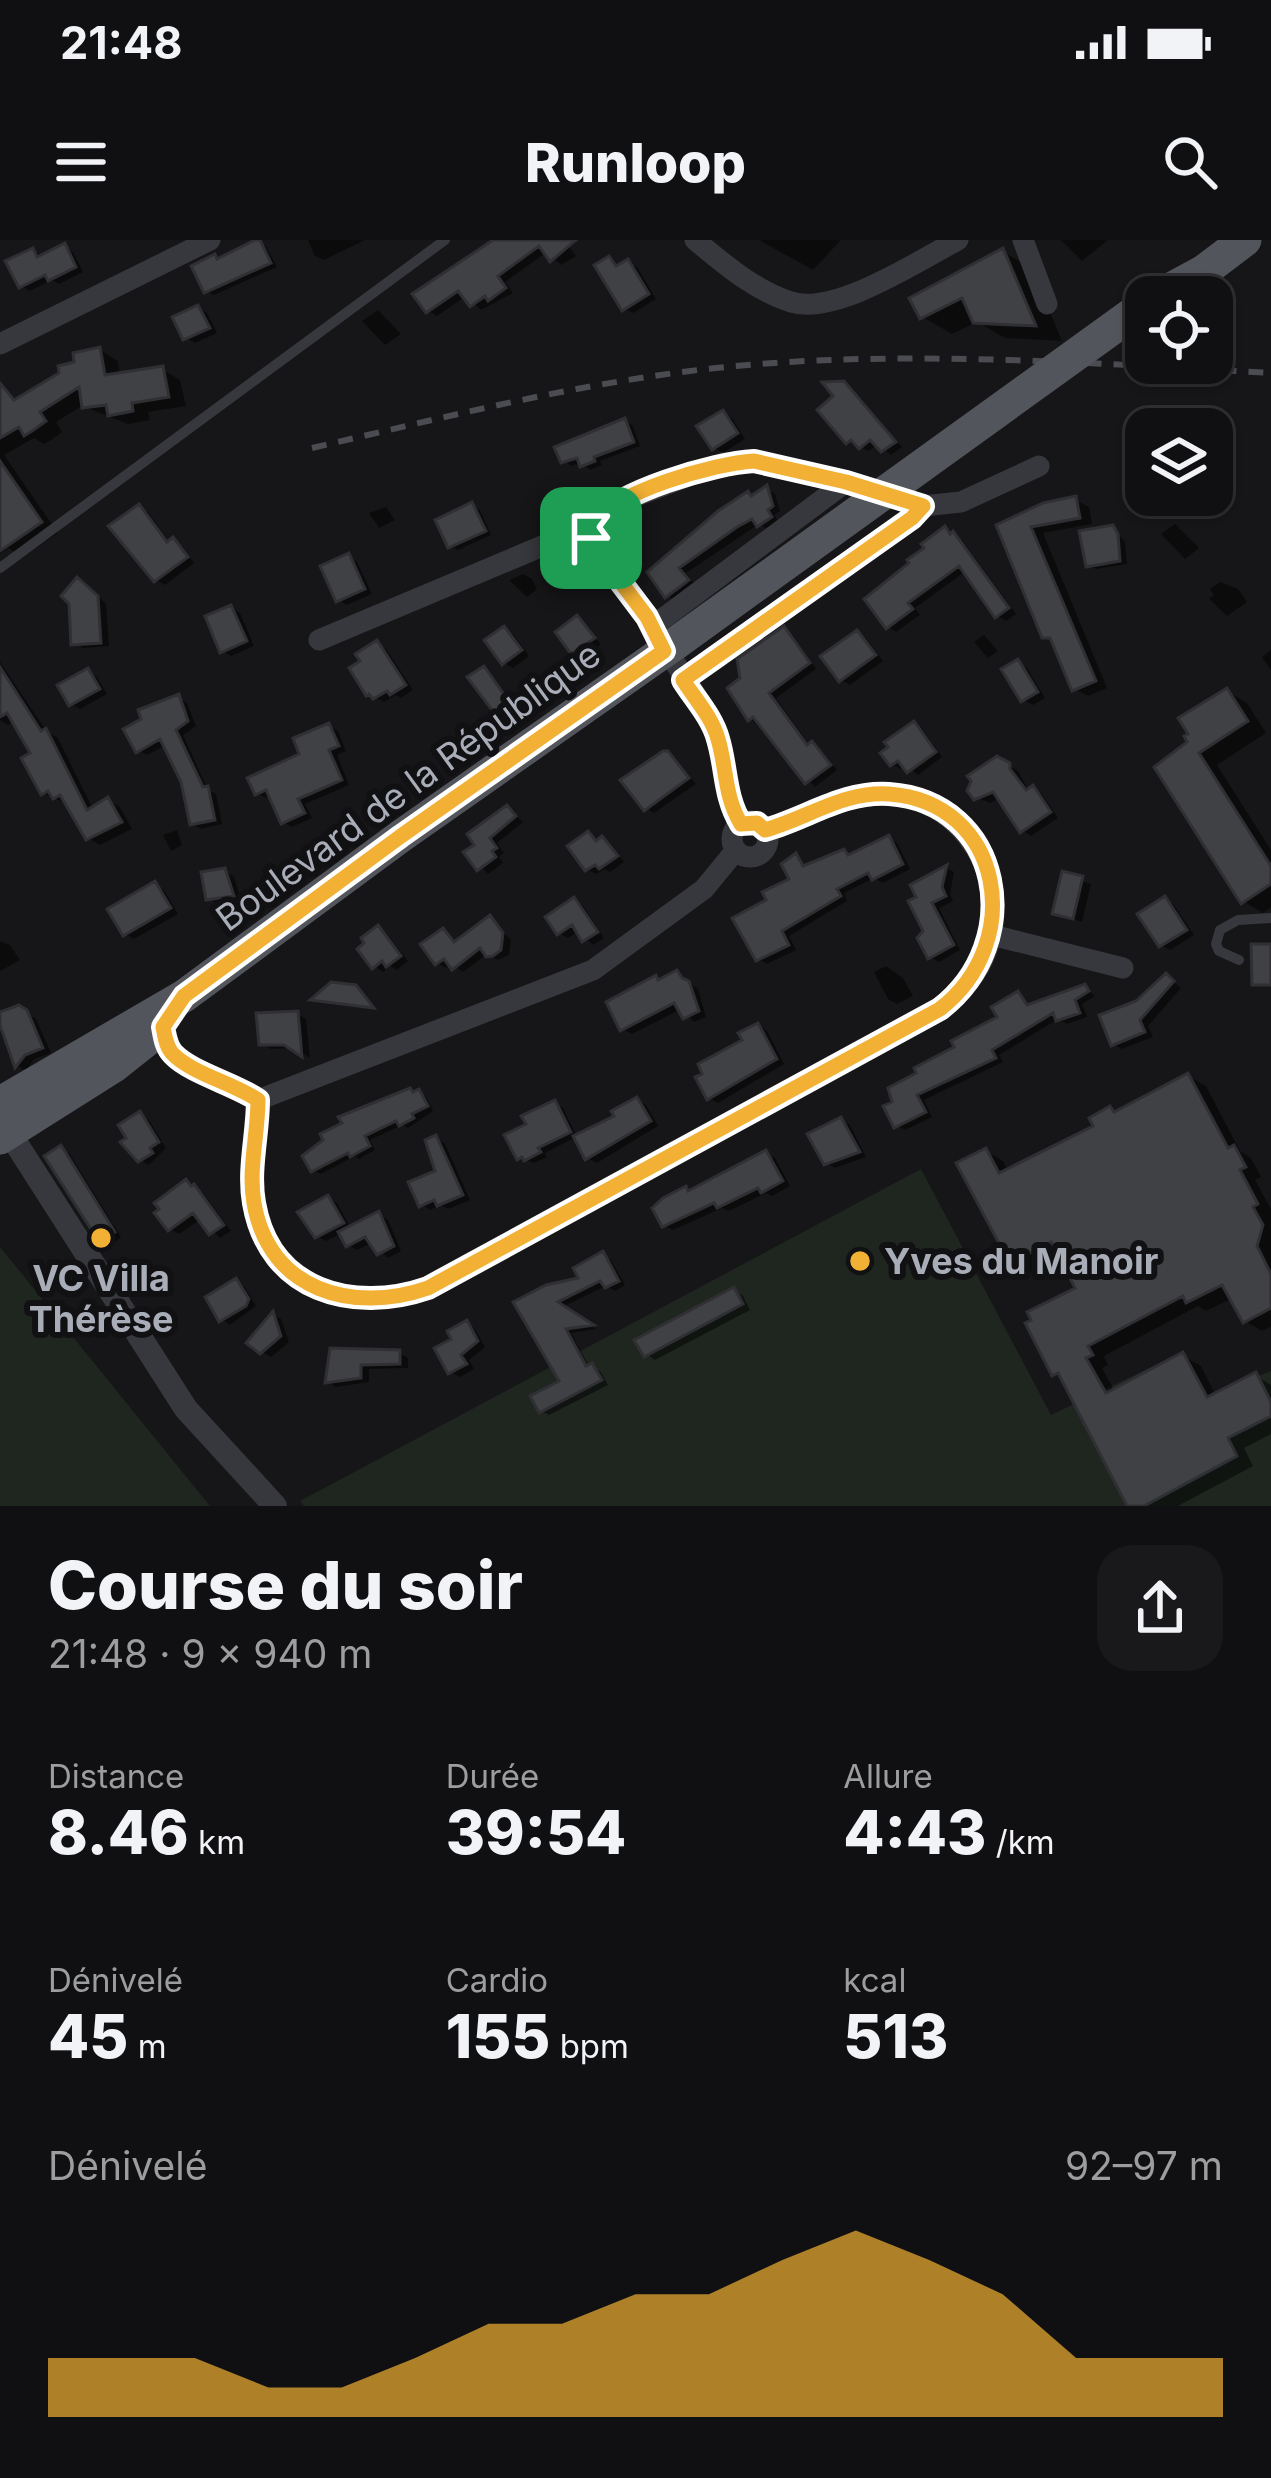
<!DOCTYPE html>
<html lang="fr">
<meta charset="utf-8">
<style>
:root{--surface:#101012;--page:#19191b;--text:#f1f3f6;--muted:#9c9d9f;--line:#303032;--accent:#f2b134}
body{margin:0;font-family:Inter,sans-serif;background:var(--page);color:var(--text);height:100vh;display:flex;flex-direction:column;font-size:45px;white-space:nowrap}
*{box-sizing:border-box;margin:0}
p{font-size:39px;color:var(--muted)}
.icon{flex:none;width:66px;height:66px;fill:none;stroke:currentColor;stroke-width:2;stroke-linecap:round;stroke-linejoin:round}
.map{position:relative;height:1266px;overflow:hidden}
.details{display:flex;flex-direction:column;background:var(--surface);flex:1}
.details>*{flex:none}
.tools{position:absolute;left:1125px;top:36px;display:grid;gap:24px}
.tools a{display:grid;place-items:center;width:108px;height:108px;border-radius:24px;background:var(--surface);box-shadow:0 3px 9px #0004,0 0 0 3px var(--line);font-size:60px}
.pin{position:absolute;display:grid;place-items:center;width:102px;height:102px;color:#fff;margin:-51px;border-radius:24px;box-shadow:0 6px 18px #0006}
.round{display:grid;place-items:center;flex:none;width:126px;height:126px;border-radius:36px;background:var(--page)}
.headline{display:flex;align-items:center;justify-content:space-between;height:204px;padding:0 48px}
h1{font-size:66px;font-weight:800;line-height:90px}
.stats{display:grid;grid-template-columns:repeat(3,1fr);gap:18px;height:204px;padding:12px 48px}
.stats div{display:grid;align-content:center}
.stats b{font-size:60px;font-weight:800}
.stats small{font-size:33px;font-weight:400}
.stats p{font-size:33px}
.chart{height:336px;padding:24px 48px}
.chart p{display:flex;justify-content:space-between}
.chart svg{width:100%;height:216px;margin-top:12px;fill:var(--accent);opacity:.7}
.status{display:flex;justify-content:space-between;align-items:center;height:84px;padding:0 60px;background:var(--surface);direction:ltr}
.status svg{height:33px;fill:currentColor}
header{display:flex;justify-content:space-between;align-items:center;height:156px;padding:0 48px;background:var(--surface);font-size:54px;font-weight:800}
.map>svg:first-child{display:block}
.green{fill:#1e261f}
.shadow{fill:#0007}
.building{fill:#404145;stroke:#303034;stroke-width:3}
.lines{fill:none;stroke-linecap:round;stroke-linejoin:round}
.service{stroke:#37383d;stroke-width:10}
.minor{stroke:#37383d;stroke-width:21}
.tertiary{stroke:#37383d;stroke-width:24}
.primary{stroke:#53555c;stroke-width:33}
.rail{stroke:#4a4c52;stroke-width:6;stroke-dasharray:15 12;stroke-linecap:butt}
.primary-bridge{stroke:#53555c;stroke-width:33}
.route-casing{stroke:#fff;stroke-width:24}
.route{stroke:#f2b134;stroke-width:15}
.poi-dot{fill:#f2b134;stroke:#111113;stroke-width:4.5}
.labels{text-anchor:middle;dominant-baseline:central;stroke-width:12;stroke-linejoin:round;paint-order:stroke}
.street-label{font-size:36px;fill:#a8adb8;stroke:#111113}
.poi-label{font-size:36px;font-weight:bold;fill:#a8adb8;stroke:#111113;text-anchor:start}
</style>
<div class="status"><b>21:48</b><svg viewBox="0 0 49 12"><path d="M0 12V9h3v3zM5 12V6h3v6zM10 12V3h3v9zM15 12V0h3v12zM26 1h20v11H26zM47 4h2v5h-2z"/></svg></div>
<header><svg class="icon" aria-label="menu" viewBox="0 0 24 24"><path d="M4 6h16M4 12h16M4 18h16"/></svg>Runloop<svg class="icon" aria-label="search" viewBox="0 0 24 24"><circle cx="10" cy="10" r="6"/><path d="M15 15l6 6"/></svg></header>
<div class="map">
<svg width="1271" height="1266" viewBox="0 0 1271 1266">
<rect width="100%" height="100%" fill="#161618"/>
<path class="green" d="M921,929L1051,1175L1183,1112L1207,1157L1271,1131V1266H304L300,1261Z
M0,1007L210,1266H0Z"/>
<path class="shadow" d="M308,0H365L324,20L315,16Z
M497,0H564L576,16L561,25L547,12L505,42L513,53L481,70L466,56L437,76L428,71Z
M759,0H841L813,30Z
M1061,0H1108L1082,21Z
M259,2L266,6L277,27L214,55L206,51L215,18L220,21Z
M64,7L73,12L83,32L59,44L52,40L30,51L21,46L33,11L44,17Z
M1002,11L1031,28L1062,101L1005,98L977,82L952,94L923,77Z
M609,19L620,27L628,22L637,27L656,59L633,73L624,68Z
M198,68L207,73L217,93L195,103L186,98Z
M378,70L401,94L385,105L362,81Z
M100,110L118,121L120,136L162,129L180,140L186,166L148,172L150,180L128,184L82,166L56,182L62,192L51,200L44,204L34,198L4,215L58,293L23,317L8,308L0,314V153L3,151L20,160Z
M843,144L853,149L902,207L891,215L878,204L869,211L848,202Z
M723,173L732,178L745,199L723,213L714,208Z
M625,181L633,186L640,206L600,221L602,225L590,230L581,222L572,226L564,221Z
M767,249L775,254L780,271L774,275L779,282L768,290L759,284L686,333L696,346L676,361L668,356L651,333Z
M1075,260L1089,267L1092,284L1043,293L1107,448L1088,456L1075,449L1055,402L1045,396L1000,287Z
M472,266L480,270L491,295L458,310L451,306Z
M139,267L148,272L170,303L181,306L194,323L165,345L156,340Z
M386,267L395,280L379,288L369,273Z
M1175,284L1199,308L1185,319L1161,294Z
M1113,288L1125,302L1127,324L1096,329L1088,325Z
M945,290L962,300L1016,374L1006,381L997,376L966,331L915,368L920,375L896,392L888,387L928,308Z
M348,317L357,322L372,354L347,365L338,360Z
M523,334L532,339L537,349L527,357L509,340Z
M1220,342L1238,349L1247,362L1227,376L1209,359L1214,355L1210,349Z
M87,346L106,364L109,406L83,408L74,403Z
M231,368L240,373L254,406L231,416L223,411Z
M578,379L601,404L582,417L573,412Z
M504,389L513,394L529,416L513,428L504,423Z
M784,390L792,395L816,429L776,458L810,506L821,510L837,530L815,547L750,478Z
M857,393L866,398L883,421L850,445L841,440Z
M984,395L998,411L988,418L974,402Z
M377,404L386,409L413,450L401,458L396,455L384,462L368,454Z
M1271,410V430L1262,417Z
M0,422L47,492L58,498L93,569L108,560L120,567L132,589L100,605L88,598L67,564L43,553L34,514L15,481L8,485L0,480Z
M1018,423L1027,428L1045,458L1033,465L1024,460Z
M88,432L97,437L107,454L80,469L71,464Z
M1227,451L1247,463L1266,493L1217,525L1271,610V667L1263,673L1243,661L1190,502Z
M179,458L187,463L196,486L183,495L208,550L216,554L222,584L201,589L192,584L184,541L166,505L147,515L138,510Z
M914,485L922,489L942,517L918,535L905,525L901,529L892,524Z
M329,486L338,491L346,511L337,515L349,545L305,564L312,578L292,587L283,582L272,556L266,558L257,553L303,515Z
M667,514L676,520L696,544L654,573L646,568Z
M997,519L1018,531L1029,551L1033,549L1042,554L1058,578L1031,596L1022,590L1000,558L990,563L974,556Z
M508,569L523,582L497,603L504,613L499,617L503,623L488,634L468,613Z
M177,590L182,605L171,611L163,595Z
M589,594L611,605L624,622L610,632L604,629L596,634L587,629Z
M889,598L897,603L910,629L883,643L874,638L844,653L847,661L789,696L796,710L767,724L758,719L770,661L794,641L796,617L808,627L844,612L852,616Z
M947,628L954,632L950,654L953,661L939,668L960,710L939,722L930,717L914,646Z
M225,631L234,637L241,660L217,664L208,658Z
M1064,635L1091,644L1082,682L1056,673Z
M155,645L164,650L178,674L134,699L125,694Z
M1165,659L1174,665L1194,695L1170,710L1161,705Z
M575,661L583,666L604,698L593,705L579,691L568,698L559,693Z
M490,679L511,700L509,715L498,720L487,714L463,732L451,724L446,728L437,723L443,692L457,703Z
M378,689L387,694L408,721L397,730L390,726L383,732L374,726Z
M0,701L10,705L20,720L0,731Z
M886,726L903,738L913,756L897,764L888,759L874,732Z
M677,734L698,749L706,777L694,782L681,769L632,794L623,789L656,739L661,742Z
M1166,737L1181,748L1148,786L1153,797L1122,809L1113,804L1137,764Z
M355,748L378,770L315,759Z
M1085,748L1095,756L1082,764L1087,777L1067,784L1058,779L999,815L1003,822L924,860L932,877L905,890L897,886L888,868L1002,779L1018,754L1031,767Z
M19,768L36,779L51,813L34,819L26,831L18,826L0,775Z
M297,774L306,779L310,818L294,808L271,809L262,803Z
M758,786L767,791L784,824L718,863L709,858Z
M1188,836L1206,846L1240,911L1251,918L1261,937L1255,940L1271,969V1087L1262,1091L1245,1081L1233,1058L1206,1071L1198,1066L1104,1116L1108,1125L1102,1128L1115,1152L1183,1116L1201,1126L1216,1156L1256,1136L1271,1145V1194L1244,1208L1253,1226L1178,1266H1131L1065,1140L1054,1134L1079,1049L1061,1015L1029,1032L1012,1022L986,911L1003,921L1009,932Z
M419,853L426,857L433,871L408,888L402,885L370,900L375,910L359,919L355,916L321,934L313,930L327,901Z
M637,860L646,865L658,886L597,923L588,918L576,897L545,913L547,917L534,923L519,917L555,863L563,868L577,897L618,877Z
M140,875L149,880L166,908L149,925L140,920Z
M841,880L850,885L866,917L835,928L826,923Z
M436,898L445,904L470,960L448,969L441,965L430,970L421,964L439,933Z
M61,909L69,913L121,997L110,1006L102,1001Z
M766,913L775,918L790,946L772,956L766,953L729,971L722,968L673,990L664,985L686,949L692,953Z
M186,943L203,953L231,991L220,998L201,979L179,994L170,989Z
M328,958L337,963L351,989L379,974L388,980L401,1011L388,1018L372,1003L357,1010L348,1005L342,993L326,1001L317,996Z
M603,1015L611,1020L625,1045L615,1051L606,1046L562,1067L596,1089L571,1093L590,1128L600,1131L608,1145L549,1175L541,1171L563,1142L517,1063L582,1040Z
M236,1042L245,1047L256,1066L230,1085L221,1079Z
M734,1051L743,1056L750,1070L655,1120L646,1114Z
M273,1074L281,1079L289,1102L271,1117L262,1112Z
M467,1083L475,1089L485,1107L469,1120L474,1129L460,1137L451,1132L455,1100Z
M332,1111L399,1113L408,1118V1128L369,1129V1142L336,1147L328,1142Z"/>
<path class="building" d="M255,0H260L271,23L204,53L191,26L215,14L217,19Z
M493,0H576L550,22L539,6L498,36L506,48L488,61L485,56L470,67L458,51L426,73L412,54Z
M65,3L76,27L48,41L45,35L19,48L5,21L33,8L37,17Z
M1003,8L1036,86L973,83L962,58L920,79L909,58Z
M609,16L616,26L628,19L649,54L622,71L594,25Z
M198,65L210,88L183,100L172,77Z
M100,107L105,135L163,126L169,157L132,163L133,171L108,176L106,165L82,168L79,147L40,172L46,181L32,191L24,196L19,187L0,198V143L14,160L59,133L58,126L74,122L73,113Z
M844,141L896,202L881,212L870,200L859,209L851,200L846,204L817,170L833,156L822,142Z
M723,170L738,193L712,210L696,186Z
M625,178L634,202L594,217L595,221L580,227L577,218L561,223L554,207Z
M0,221L42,282L0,311Z
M767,245L773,266L768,270L772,277L757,287L752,279L737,287L679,328L689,340L665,358L647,332L718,271L748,251L751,256Z
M1076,256L1080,278L1031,287L1096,441L1072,451L1050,398H1042L996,285L1043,263Z
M472,262L486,291L448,308L435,280Z
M139,264L167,302L173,297L188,317L154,342L108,286Z
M1113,285L1118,294L1120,321L1086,327L1079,291Z
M945,286L950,294L953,291L1009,368L995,378L959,326L908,363L913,369L886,389L864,359L909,323L907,320L924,308L921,304Z
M349,313L365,349L336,362L320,326Z
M77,337L98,356L101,403L71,405L69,364L61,356Z
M231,365L247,401L220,413L205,376Z
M577,375L595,398L571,414L555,392Z
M504,386L522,410L502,425L484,400Z
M784,386L810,423L769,453L807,505L812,501L831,525L805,544L753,477L748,481L727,448L740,438L737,419Z
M857,390L876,415L839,442L820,416Z
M377,400L406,445L390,455L387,451L373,459L369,454L366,456L349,428L360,421L355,414Z
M1018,419L1038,452L1021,462L1001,429Z
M484,426L510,463L495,474L467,437Z
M0,427L41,491L46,488L87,570L108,557L122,582L86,600L60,555L53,559L48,551L41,555L21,518L30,513L7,473L0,477Z
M88,428L100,449L69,466L57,445Z
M1227,448L1248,481L1199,513L1271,626V644L1241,664L1154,527L1187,502L1184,496L1188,494L1178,478Z
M179,454L188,481L176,490L203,547L208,546L215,580L190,585L181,542L160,499L136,513L123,489L141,479L138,470Z
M914,481L936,512L907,533L898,521L890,526L880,513L888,507L884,502Z
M329,483L339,506L329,510L342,540L298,559L305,573L281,584L266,550L255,555L247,538L299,514L293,498Z
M663,511H668L689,538L644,571L620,540Z
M997,516L1010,523V529L1026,550L1033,545L1051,572L1020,593L993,552L974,560L967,551L971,541L967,536Z
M507,565L516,576L490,598L497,608L492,611L496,617L477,631L463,612L474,605L467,594Z
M588,591L596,601L602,596L618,616L599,629L595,625L585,631L567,606Z
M889,595L903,624L872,640L868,633L837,649L841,656L782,691L789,705L756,721L732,678L766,660L762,652L789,639L781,624L796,613L803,626L844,609L848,615Z
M947,625L942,647L946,656L932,663L954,705L928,719L917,698L923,691L908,661L916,657L910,645Z
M225,628L234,656L206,660L201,632Z
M1062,631L1083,636L1073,679L1052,674Z
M155,641L171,668L123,696L107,669Z
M1165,656L1187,690L1159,707L1137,674Z
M574,657L598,692L582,702L572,685L557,695L545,677Z
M490,675L503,693L501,710L493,716L486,717L480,708L452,730L444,719L435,725L420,704L443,688L454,702Z
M378,685L401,716L386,727L382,721L372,729L357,709L364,703L361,698Z
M1251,704H1271V745H1252Z
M677,730L682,738L689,741L699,771L683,779L674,763L620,791L606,762L656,735L658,740Z
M1166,733L1174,741L1140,780L1145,792L1111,806L1099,775L1136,761Z
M331,742L356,745L374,768L310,760Z
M1085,744L1089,751L1075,760L1080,773L1056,781L1053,773L992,810L996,818L917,855L926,872L894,888L883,866L892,862L888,848L916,833L914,828L954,807L951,801L997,777L991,767L1018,751L1027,765Z
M19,765L27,770L43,808L25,815L15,828L0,785V772Z
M298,771L302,817L284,805H259L256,773Z
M758,783L777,819L707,860L695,837L702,834L698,824L742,800L738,793Z
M1188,833L1228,908L1234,905L1246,927L1240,930L1258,964L1253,967L1263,985L1257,1006L1271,1034V1068L1243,1083L1222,1045L1186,1063L1183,1056L1088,1106L1093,1115L1086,1118L1106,1153L1183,1112L1207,1157L1256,1132L1271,1162V1176L1228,1198L1237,1216L1144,1266H1127L1058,1133L1052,1136L1025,1083L1031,1080L1027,1072L1075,1048L1051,1002L1010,1024L956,923L986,908L999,933L1093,886L1089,878L1110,866L1114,872Z
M410,848L413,852L419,849L428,866L412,874L414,878L399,886L396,881L365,896L370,906L350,917L348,913L311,932L302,916L323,900L320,894L342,883L338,877Z
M637,857L651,881L585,920L573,896L614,876L611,871Z
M555,860L571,892L538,908L541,912L524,921L522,917L517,920L504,895L526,884L521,876Z
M140,871L159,902L150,908L153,913L138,922L120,902L126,898L118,885Z
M841,877L860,912L824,925L807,894Z
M436,895L463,955L437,966L434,960L419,967L408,942L435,931L425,900Z
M61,905L115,992L100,1003L44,916Z
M766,910L783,941L761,953L758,948L717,968L714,963L662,987L652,968L663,958L686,946L688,951Z
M186,939L191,946L194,944L224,985L209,995L193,973L168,991L154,973L159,969L154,963Z
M328,955L344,983L315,998L297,972Z
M379,971L394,1006L377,1015L365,997L346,1007L338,992Z
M603,1011L619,1041L605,1048L600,1041L558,1062L594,1085L566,1089L586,1126L592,1123L602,1140L539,1173L530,1156L559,1141L513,1062L546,1045L578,1038L573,1028Z
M236,1038L249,1059L246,1066L219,1082L205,1057Z
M734,1047L743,1064L644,1117L634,1100Z
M273,1071L281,1096L260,1114L246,1103Z
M467,1080L478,1101L461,1115L467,1124L448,1134L434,1108L451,1099L447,1091Z
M330,1108L400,1110V1124L361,1125V1138L325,1143Z"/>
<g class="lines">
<path class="service" d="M0,328L445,0
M1239,720L1219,711L1216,704L1220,690L1238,680L1271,678"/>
<path class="minor" d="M695,0C724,24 754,50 791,62C835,76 918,21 958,0
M1023,0L1047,64
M0,104L210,0
M653,386L846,242
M319,400L590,286
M683,439L912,278L923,266
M732 599a18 18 0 1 1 36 0a18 18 0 1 1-36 0Z
M741,583C722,553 727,518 712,485C697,451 671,421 654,388C637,354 591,326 590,286L610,266L723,223L754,221L846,242L923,266L961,262L1039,226
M992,695L1123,728
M163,787C165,797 166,807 173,814C191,833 235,844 258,860
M258,860C257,894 248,930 254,963C269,1051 354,1075 428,1047L940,769C960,754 977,736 986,712C1014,643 964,559 889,554C843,551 807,578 765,590
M258,860L593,730L704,649L736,610"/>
<path class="tertiary" d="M3,883L186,1169L275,1266"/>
<path class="primary" d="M1156,57L1204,31L1245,0
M0,863L184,756L401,596L676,403
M0,898L114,826L158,791"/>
<path class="rail" d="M312,208C459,174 609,135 760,124C924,111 1106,124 1271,133"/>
<path class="primary-bridge" d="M676,403L1146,64"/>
</g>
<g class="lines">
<g class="route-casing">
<path id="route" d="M754,221L846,242L923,266L912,278L683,440C695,459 712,477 718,499C727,529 724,556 741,584L757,583L765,590C808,578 843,551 889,554C1003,562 1027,702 940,769L428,1048C353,1074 269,1051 254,963C248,930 258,894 258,860C235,844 191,833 173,814C166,807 165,797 163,787L184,756L401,596L664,411L647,377L598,312L590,286C613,252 715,223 754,221Z"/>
</g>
<use href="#route" class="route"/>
</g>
<g class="poi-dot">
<circle cx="101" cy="998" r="12"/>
<circle cx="860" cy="1021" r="12"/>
</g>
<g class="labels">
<g class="street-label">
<text transform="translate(408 546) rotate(-36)">Boulevard de la République</text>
</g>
<g class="poi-label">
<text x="884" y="1021">Yves du Manoir</text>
<text x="101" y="1038" text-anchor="middle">VC Villa<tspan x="101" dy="41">Thérèse</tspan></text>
</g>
</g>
</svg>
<div class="tools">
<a><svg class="icon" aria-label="locate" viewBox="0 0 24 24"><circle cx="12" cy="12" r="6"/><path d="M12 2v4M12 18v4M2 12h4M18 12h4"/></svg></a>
<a><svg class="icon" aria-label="layers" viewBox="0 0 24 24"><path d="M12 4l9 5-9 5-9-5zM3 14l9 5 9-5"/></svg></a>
</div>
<div class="pin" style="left:591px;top:298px;background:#1e9e55"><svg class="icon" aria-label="arrive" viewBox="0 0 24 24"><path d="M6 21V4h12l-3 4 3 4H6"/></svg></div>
</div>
<section class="details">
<div class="headline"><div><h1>Course du soir</h1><p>21:48 · 9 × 940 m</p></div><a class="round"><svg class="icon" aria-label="share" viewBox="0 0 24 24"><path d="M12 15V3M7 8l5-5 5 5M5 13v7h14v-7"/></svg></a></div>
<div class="stats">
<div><p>Distance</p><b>8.46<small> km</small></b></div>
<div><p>Durée</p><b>39:54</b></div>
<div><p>Allure</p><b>4:43<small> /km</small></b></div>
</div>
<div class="stats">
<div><p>Dénivelé</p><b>45<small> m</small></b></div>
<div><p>Cardio</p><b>155<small> bpm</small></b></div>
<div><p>kcal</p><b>513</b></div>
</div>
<div class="chart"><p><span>Dénivelé</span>92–97 m</p>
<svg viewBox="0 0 160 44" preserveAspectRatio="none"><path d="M0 44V32L10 32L20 32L30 38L40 38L50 32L60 25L70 25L80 19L90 19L100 12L110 6L120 12L130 19L140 32L150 32L160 32V44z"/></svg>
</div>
</section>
